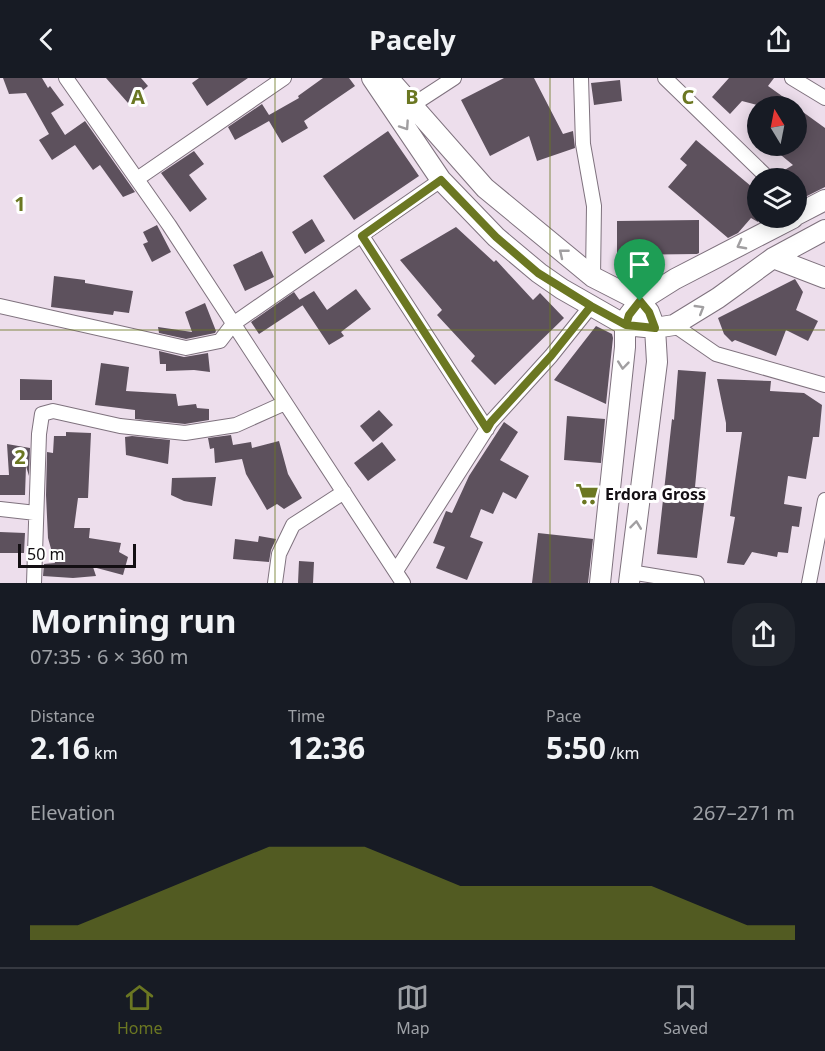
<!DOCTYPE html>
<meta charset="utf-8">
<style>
:root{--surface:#171b24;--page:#20242c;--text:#f1f3f6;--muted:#9ea1a6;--line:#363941;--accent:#6b7722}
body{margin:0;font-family:"Noto Sans",sans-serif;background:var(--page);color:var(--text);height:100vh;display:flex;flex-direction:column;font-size:22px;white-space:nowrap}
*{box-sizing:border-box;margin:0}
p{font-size:20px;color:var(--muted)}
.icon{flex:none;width:33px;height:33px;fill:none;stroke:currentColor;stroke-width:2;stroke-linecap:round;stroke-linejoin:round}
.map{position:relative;height:505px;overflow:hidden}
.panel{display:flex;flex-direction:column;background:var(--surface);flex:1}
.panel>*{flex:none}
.needle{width:39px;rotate:350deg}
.fabs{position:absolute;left:747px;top:18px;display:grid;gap:12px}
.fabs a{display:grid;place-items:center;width:60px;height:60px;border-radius:50%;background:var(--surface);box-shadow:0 3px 15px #0003;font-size:30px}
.scale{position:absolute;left:18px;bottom:15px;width:118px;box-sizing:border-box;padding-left:6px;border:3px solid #130f13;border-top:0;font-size:16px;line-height:21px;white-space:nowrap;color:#130f13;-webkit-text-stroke:4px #fff;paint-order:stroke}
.pin{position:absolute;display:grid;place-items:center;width:51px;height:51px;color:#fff;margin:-62px -26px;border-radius:50% 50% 50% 0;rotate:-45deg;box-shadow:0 0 6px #0007}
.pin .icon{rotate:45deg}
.round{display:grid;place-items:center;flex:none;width:63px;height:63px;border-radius:24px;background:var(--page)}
.summary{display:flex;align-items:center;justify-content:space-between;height:102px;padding:0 30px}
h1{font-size:33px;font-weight:700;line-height:45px}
.figures{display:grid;grid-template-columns:repeat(3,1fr);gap:9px;height:102px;padding:6px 30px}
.figures div{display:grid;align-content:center}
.figures b{font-size:30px;font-weight:700}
.figures small{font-size:16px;font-weight:400}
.figures p{font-size:16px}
.chart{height:168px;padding:12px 30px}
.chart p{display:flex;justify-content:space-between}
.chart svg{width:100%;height:108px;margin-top:6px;fill:var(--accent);opacity:.7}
header{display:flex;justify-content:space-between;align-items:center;height:78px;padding:0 30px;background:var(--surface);font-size:27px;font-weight:700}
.tabs{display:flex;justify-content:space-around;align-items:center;height:84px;border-top:2px solid var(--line);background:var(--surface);font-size:16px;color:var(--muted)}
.tabs a{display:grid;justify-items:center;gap:3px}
.tabs .current{color:var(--accent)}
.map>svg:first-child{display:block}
.building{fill:#5d515d}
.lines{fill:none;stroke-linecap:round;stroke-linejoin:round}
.street-casing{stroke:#7f727e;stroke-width:16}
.secondary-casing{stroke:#7f727e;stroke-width:22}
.street{stroke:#fff;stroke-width:14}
.secondary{stroke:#fff;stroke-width:20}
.oneway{stroke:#a19fa1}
.route-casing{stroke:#fff;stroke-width:12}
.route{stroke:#6b7722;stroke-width:8}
.grid{fill:none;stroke:#6b7722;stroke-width:1.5;stroke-opacity:0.55}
.labels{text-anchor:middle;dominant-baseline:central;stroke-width:6;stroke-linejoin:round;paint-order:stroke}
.poi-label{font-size:16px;font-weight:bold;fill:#130f13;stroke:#fff;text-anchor:start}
.grid-label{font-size:20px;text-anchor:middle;font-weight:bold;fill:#6b7722;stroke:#fff;stroke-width:6;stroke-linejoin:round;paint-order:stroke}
</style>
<header><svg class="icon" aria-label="back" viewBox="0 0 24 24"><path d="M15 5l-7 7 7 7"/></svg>Pacely<svg class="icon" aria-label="share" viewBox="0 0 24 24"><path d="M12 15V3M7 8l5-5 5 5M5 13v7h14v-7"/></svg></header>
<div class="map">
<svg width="825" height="505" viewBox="0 0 825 505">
<rect width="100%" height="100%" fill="#eddeec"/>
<path class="building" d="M3,0H42L48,10L50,8L64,27L51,35L65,57L85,43L135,114L123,119L100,87L93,92L75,67L52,82L39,62L49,56L26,15L9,16Z
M106,0H141L148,8L128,25Z
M199,0H248L207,28L192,5Z
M323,0H349L355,8L304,43L308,50L282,65L269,43L235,62L228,49L262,26L269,37L299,20L298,18Z
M504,0H534L563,56L573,53L575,70L537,83L529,58L490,78L461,22Z
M729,0H774L768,8L796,28H761L742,23L730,36L712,19Z
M620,2L622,23L594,27L591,5Z
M796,29L825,50V109L805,119L796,114V100H777L776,97L793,87L770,68H796Z
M388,53L419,98L354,142L323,98Z
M696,62L758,114V144L751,140L738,155L728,160L668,109L687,87L680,81Z
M194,73L204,86L189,97L207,121L190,134L161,95Z
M312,141L325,163L305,176L292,154Z
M699,142V175L697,176L617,177V143Z
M157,147L171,174L152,184L143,166L148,164L143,154Z
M456,149L494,184L496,182L533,222L540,215L564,240L495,307L471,283L475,278L437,237L442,232L400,182Z
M262,173L274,199L245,213L233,187Z
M54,198L85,202V205L133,213L129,235L114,233L113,237L51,229Z
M795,201L803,214L796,232L818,243L808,263L786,252L776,278L735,262L732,264L724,256L718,240Z
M356,211L371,231L341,254L344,258L329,267L299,222L314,213L327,232Z
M294,214L303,227L259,256L251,244Z
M205,225L216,253L215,255L186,261L159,255L158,249L192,254L185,234Z
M596,248L612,256L613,260L606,326L554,302Z
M159,273L184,279L208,275L210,294L194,292L166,293V286H160Z
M101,285L129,289L126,313L176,316L178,328L196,326L197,330L209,331V342L185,346L135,341V332L95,327Z
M678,292L706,294L695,409L706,410L697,480L657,476L672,341L674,342Z
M20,301L52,302V322H20Z
M717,301L771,303L770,313L804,315L822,327L819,359H813L806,401L788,398L784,426L802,429L799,449L792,448L788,475L778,474L777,479L752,474L744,487L727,485L735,439L730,438L742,354H726V345Z
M379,332L393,347L373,364L360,348Z
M567,338L605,341L601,385L564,382Z
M504,344L518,354L500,382L529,398L516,421L503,414L493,436L481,431L470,459L483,464L467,502L436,490L445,469L433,465L446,433L452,435L469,398Z
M66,354L91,355L88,420H78L74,450H90L89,460L121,465L119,474L128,479L123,497L93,489L96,498L73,500L43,498L44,486L55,485L48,460L46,417L47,374L53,375L54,358H66Z
M231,357L233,367L251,364L252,370L279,363L288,396L302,420L284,431L277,426L267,432L246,396L242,381L215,385L214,370L210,371L208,360Z
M132,358L170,362L168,386L126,377L125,359Z
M382,364L396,382L368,403L354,385Z
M7,366L30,370L29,398L26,388L25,417H0V397H9Z
M216,399L212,428L184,423L171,417L172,400Z
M0,454L25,455L24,475H0Z
M538,455L593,461L588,505H532Z
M259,458L276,461L271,472L269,484L233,481L235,461L258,464Z
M299,483L314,484L313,505H298Z"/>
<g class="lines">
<g class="street-casing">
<path id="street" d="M66,0L169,147L403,505
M581,0L583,66L594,128L593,199
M665,0L768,100
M792,0L825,20
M411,28L454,0
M137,101L284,0
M362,158L487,351
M0,228L186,270L220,263L233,246L441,102
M674,247L716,276L825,307
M0,431L36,435
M396,493L491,344L551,278L591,228
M630,494L697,505
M34,505L39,356L42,336L53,333L120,348L185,355L236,347L285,325
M275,505L279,476L293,447L344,414
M809,505L825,422"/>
</g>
<g class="secondary-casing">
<path id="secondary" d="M372,0L441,102L496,159L539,195L562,211L625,247V269L600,505
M388,0L485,110L593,199L640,223L649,234L655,250L657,284L629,505
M796,137L825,122
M793,140L675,201L640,223L629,237L625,247L655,250L674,247L718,220L773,180L825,152
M773,180L825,200"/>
</g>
<use href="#street" class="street"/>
<use href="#secondary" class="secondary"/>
</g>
<defs><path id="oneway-chevron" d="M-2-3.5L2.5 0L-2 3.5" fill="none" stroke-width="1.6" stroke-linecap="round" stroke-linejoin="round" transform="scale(1.5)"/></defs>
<g class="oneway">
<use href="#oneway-chevron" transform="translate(405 48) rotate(56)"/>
<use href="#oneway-chevron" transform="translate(741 167) rotate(152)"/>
<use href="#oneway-chevron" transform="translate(563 175) rotate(-141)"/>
<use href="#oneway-chevron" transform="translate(700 231) rotate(-31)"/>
<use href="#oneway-chevron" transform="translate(623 287) rotate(96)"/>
<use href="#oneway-chevron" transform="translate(636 447) rotate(-83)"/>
</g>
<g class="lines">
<g class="route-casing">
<path id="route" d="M640,223L629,237L626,247L591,228L538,195L496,159L441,102L362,158L487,351L491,344L551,278L591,228L626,247L655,250L649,234L640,223"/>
</g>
<use href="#route" class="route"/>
</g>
<path class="grid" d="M275,0V505M550,0V505M0,252H825"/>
<defs>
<g id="supermarket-bare" transform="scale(1.8)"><path d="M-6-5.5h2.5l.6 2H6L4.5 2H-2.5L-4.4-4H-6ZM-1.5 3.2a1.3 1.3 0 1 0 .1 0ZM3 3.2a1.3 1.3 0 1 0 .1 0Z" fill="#6b7722" stroke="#fff" stroke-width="2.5" paint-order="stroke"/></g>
</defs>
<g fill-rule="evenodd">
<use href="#supermarket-bare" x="587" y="416"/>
</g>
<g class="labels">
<g class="poi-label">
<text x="605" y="416">Erdora Gross</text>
</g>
</g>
<g class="grid-label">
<text x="138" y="26">A</text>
<text x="412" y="26">B</text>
<text x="688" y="26">C</text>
<text x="20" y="133">1</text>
<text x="20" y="386">2</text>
</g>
</svg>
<div class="fabs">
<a><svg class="needle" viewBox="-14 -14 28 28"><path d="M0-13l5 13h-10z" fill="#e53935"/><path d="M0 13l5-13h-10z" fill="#9ea1a6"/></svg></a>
<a><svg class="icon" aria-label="layers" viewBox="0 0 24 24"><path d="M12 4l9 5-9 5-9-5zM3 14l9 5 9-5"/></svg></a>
</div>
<div class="scale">50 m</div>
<div class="pin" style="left:640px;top:223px;background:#1e9e55"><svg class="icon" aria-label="arrive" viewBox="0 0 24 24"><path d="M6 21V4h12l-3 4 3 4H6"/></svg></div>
</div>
<section class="panel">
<div class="summary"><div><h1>Morning run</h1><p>07:35 · 6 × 360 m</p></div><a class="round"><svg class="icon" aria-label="share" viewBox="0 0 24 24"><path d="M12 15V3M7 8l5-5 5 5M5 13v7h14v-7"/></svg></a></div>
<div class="figures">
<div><p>Distance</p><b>2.16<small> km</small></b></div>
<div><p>Time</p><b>12:36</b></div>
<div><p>Pace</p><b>5:50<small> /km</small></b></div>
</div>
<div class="chart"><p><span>Elevation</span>267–271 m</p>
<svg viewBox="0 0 160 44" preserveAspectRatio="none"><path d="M0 44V38L10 38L20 30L30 22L40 14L50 6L60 6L70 6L80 14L90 22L100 22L110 22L120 22L130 22L140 30L150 38L160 38V44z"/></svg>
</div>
</section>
<nav class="tabs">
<a class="current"><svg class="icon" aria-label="home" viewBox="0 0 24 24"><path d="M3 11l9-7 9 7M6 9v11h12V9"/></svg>Home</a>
<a><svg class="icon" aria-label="map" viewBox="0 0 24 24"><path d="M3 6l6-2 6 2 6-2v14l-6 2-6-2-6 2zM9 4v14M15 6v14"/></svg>Map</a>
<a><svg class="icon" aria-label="saved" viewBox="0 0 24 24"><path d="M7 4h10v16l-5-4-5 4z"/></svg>Saved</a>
</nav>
